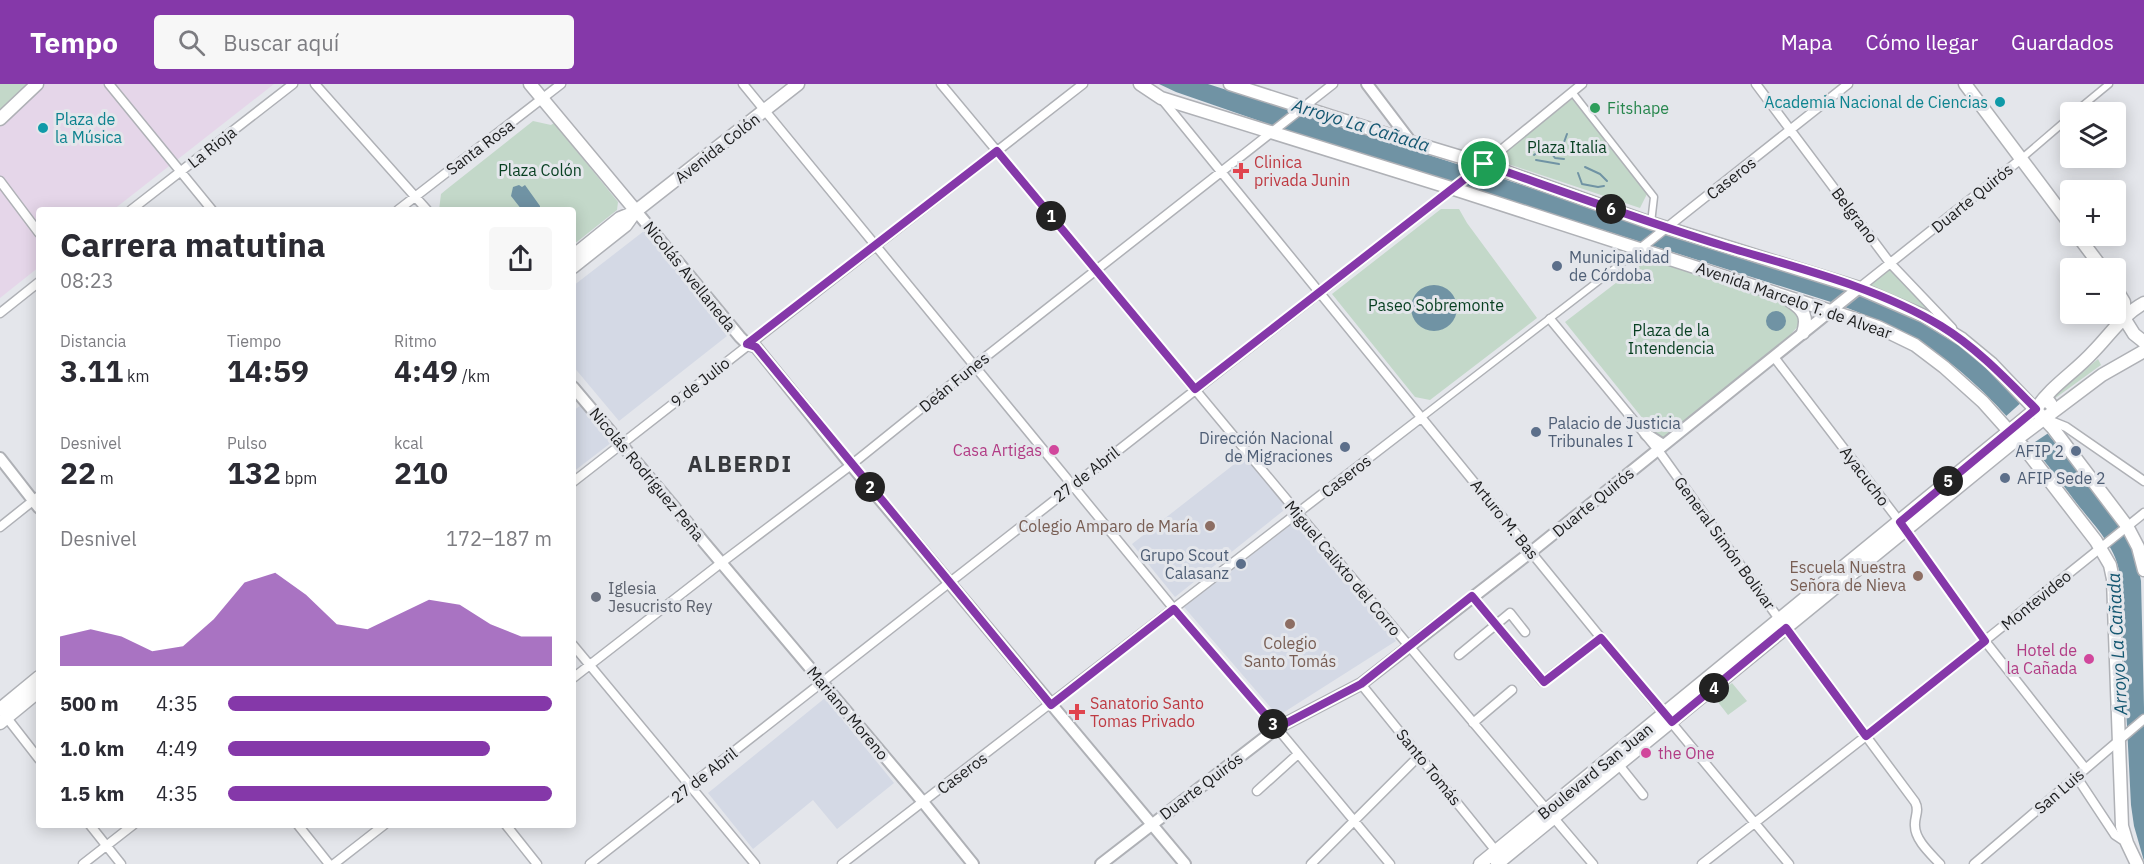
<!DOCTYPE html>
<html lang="es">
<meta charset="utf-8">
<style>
:root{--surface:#fff;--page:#f7f7f7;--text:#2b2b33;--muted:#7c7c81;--accent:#8538a9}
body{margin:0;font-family:"IBM Plex Sans",sans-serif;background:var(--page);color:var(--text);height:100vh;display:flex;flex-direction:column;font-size:22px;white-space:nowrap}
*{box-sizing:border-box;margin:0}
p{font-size:20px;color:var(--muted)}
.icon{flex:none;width:33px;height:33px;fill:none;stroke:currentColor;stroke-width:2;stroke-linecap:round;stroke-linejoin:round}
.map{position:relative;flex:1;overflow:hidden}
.panel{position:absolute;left:36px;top:123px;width:540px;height:621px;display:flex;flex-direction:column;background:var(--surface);border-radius:6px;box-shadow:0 3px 15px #0003}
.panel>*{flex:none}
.buttons{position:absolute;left:2060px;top:18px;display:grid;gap:12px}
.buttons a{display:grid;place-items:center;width:66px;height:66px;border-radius:6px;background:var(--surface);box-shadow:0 3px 15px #0003;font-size:30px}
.pin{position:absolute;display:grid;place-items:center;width:51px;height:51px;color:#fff;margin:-26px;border:3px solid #fff;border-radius:50%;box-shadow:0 2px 6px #0007}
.km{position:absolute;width:30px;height:30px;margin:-15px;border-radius:50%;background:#222;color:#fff;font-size:16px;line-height:30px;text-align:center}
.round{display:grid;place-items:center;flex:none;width:63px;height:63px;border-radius:6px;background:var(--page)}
.head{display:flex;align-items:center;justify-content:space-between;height:102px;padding:0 24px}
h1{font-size:33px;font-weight:700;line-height:45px}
.stats{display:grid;grid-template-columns:repeat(3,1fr);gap:9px;height:102px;padding:6px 24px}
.stats div{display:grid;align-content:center}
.stats b{font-size:30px;font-weight:700}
.stats small{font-size:16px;font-weight:400}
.stats p{font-size:16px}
.chart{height:168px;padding:12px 24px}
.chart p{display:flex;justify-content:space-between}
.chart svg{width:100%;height:108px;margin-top:6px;fill:var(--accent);opacity:.7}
ul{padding:0 24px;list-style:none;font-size:20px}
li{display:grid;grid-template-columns:96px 72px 1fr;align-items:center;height:45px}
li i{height:15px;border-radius:8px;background:var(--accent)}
header{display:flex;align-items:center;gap:36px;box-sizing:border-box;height:84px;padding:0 30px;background:var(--accent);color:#fff}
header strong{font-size:28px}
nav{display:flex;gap:33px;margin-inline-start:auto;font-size:21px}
.search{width:420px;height:54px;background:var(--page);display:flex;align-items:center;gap:15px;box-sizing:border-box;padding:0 21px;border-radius:6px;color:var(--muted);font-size:22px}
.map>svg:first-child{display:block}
.built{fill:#d4d9e5}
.industrial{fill:#e5d6e9}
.green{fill:#c3d8c9}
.water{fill:#7093a4}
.pier{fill:#e4e6eb}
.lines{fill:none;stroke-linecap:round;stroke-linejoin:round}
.stream{stroke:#7093a4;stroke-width:2}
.pedestrian-casing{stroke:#afb1b6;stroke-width:9}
.minor-casing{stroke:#afb1b6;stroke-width:11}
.tertiary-casing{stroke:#afb1b6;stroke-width:14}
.secondary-casing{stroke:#afb1b6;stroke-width:14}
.primary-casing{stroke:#afb1b6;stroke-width:15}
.pedestrian{stroke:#fff;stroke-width:6}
.minor{stroke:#fff;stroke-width:8}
.tertiary{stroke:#fff;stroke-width:10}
.secondary{stroke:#fff;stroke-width:10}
.primary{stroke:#fff;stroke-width:12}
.route-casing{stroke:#fff;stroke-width:12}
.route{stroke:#8538a9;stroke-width:8}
.culture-dot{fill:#0f9aa8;stroke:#e4e6eb;stroke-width:2}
.leisure-dot{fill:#2e9e5b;stroke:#e4e6eb;stroke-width:2}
.health-dot{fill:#e0444e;stroke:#e4e6eb;stroke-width:2}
.service-dot{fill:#5c6f8a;stroke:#e4e6eb;stroke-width:2}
.hotel-dot{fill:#d1479c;stroke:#e4e6eb;stroke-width:2}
.education-dot{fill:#8d6e63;stroke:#e4e6eb;stroke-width:2}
.worship-dot{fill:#6b7280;stroke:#e4e6eb;stroke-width:2}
.labels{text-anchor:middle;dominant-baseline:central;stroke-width:6;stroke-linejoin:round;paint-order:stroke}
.culture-label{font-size:16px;fill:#0d838f;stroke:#e4e6eb;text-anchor:end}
.leisure-label{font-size:16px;fill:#27864d;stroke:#e4e6eb;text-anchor:start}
.street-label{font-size:16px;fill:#1b1c1d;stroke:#e4e6eb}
.park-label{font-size:16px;fill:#073f21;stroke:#e4e6eb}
.health-label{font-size:16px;fill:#be3a42;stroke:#e4e6eb;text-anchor:start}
.service-label{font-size:16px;fill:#4e5e75;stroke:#e4e6eb;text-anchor:start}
.hotel-label{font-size:16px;fill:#b23c85;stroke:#e4e6eb;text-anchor:end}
.education-label{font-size:16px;fill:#785e54;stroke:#e4e6eb;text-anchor:end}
.worship-label{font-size:16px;fill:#5b616d;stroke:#e4e6eb;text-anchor:start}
.water-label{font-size:18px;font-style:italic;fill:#145771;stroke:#e4e6eb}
.district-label{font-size:22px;font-weight:bold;letter-spacing:1.5px;fill:#383a3e;stroke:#e4e6eb}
</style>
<header>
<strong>Tempo</strong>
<div class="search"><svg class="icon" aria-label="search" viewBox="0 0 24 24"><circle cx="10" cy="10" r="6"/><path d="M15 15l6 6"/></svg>Buscar aquí</div>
<nav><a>Mapa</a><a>Cómo llegar</a><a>Guardados</a></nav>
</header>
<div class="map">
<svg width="2144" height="780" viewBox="0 0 2144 780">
<rect width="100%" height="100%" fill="#e4e6eb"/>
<path class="built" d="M644,147L727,252L619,337L573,282V202Z
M581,321L612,358L573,388V327Z
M1246,371L1288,423L1175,513L1132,460Z
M1296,437L1396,557L1278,632L1184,523Z
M825,614L894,699L837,745L813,716L753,765L708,709Z"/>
<path class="industrial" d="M45,0H274L113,126H39V183L0,214V43Z"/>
<path class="green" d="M0,0H37L0,35Z
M1572,15L1648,108L1640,124L1505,79L1503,70Z
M533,37L551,41L554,39L618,118L617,126L573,161V126H439L441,110L447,105Z
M1441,125H1459L1467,139L1537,234L1430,316L1415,313L1332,210Z
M1651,172L1786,220L1798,228L1799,241L1786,256L1660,356L1565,238Z
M1890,179L1962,255L1859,204Z
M2098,275L2101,281L2054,315L2053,312Z
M1732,599L1747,617L1728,631L1714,613Z"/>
<path class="water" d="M1159,0H1208L1873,214L1944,248L1980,276L2020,316L2074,382L2120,443L2136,472L2141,497L2144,624V777L2134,742L2131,721L2119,486C2114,460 2091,438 2075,417C2032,360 1987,301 1926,262C1897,243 1864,230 1831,218L1283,45L1176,8Z
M519,101L522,103L525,101L540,122V124L522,126L511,112L513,103Z
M1411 224a23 23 0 1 1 46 0a23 23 0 1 1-46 0Z
M1766 237a10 10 0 1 1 20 0a10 10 0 1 1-20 0Z"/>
<path class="pier" d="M2024,316L2050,348L2029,362L2004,334Z"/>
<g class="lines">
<path class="stream" d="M1567,68L1563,61L1567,50
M1534,71L1539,67L1549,66L1555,74L1564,75
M1536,76L1559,80
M1585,83L1600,90L1607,97
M1578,89L1582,100L1598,103L1604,102"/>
<g class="pedestrian-casing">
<path id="pedestrian" d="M1572,8L1654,113L1651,139
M2075,28L2109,0
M2021,75L2070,33
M2050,314L2053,318L2048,322L2045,318Z
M1422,333L1640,165"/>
</g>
<g class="minor-casing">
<path id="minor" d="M109,0L212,126
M315,0L427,126
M743,0L1174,525L1277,644L1390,780
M941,0C1158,260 1373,522 1593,780
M1756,0L1890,179L1952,244
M1161,14L1601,554L1789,780
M0,97L39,149
M131,126L293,0
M398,126L561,0
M1641,164L1848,0
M1859,204L2021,75
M0,229L39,198
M1550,235L1658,366L1779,535L1915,718C1920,727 1914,733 1915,742C1915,756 1931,770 1940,780
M1774,273L1906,446L1985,557L2085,684
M2046,335L2066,343L2144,397
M573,398L1083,0
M0,443L39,412
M1472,512L1543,598L1601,554
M573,561L755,780
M1459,571L1510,529L1525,548
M573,594L721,479L851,381L974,282L1333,0
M1361,600L1496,767
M7,634L39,675
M1473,639L1512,606
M1619,681L1643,711
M2076,692L2115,751L2127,759
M1257,707L1298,670
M90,741L121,780
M298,741L329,780
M506,741L537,780
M83,780L133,741
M334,780L384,741
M590,780L1484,80L1582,0
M842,780L1422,333
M1311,780L1420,671
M1702,780L1866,652L2144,429
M1974,780L2144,635"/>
</g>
<g class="tertiary-casing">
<path id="tertiary" d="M1367,0L1411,58
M636,127L740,253L747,260L756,263L851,381L1185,780
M573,303L923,718L973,780"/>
</g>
<g class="secondary-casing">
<path id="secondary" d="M1646,350L1663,361
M0,374L39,424
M1101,780L1277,644L1361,600L1531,468L1859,204"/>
</g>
<g class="primary-casing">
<path id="primary" d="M530,0L636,127
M1140,0L1161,14L1451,104L1852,234L1878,243L1915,261L1944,283L1983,318L2025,365L2096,457L2110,481L2113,495L2122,742L2127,759L2137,780
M1230,0L1411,58L1484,80L1651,139L1859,204L1924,232L1962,255L1991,279L2052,343L2127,442L2138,463L2144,486
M1965,0L2070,140
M0,35L37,0
M2078,152L2102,184
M573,172L620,134L635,128
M573,183L626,141L636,127L798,0
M2115,203L2124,218V234L2134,250L2144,258
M1790,217C1804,226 1808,233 1803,249
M0,625L39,593
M0,639L39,607
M1480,780L2036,325C2051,302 2075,288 2093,268C2110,251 2122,231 2144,219
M1497,780L2017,355L2102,291L2144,267"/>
</g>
<use href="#pedestrian" class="pedestrian"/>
<use href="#minor" class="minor"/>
<use href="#tertiary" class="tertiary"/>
<use href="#secondary" class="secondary"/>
<use href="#primary" class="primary"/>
</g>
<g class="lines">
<g class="route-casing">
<path id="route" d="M997,67L1195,305L1484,80C1564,108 1643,137 1724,162C1797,184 1875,202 1941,242C1977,264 2006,295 2036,325L1900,438L1985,557L1866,652L1786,544L1672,638L1601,554L1544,598L1472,512L1361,600L1277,644L1174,525L1051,621L756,263L747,260Z"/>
</g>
<use href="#route" class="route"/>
</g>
<g class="culture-dot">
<circle cx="2000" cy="18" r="6"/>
<circle cx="43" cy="44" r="6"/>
</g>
<circle class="leisure-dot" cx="1595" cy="24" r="6"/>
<g class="health-dot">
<path d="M1238 78h6v6h6v6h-6v6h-6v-6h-6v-6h6z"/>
<path d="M1074 619h6v6h6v6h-6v6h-6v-6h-6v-6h6z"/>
</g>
<g class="service-dot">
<circle cx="1557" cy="182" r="6"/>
<circle cx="1536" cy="348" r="6"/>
<circle cx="1345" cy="363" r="6"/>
<circle cx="2076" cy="367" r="6"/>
<circle cx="2005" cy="394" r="6"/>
<circle cx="1241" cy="480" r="6"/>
</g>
<g class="hotel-dot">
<circle cx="1054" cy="366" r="6"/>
<circle cx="2089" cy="575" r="6"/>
<circle cx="1646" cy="669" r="6"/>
</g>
<g class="education-dot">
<circle cx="1210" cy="442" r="6"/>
<circle cx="1918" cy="492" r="6"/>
<circle cx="1290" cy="540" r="6"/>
</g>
<circle class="worship-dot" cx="596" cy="513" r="6"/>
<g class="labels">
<g class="culture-label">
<text x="1988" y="18">Academia Nacional de Ciencias</text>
<text x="55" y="35" text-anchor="start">Plaza de<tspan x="55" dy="18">la Música</tspan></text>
</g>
<g class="leisure-label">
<text x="1607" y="24">Fitshape</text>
</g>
<g class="street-label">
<text transform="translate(212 63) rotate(-38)">La Rioja</text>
<text transform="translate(480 63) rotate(-37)">Santa Rosa</text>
<text transform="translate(717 64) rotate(-38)">Avenida Colón</text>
<text transform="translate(1731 94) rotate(-38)">Caseros</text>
<text transform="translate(1972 114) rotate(-39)">Duarte Quirós</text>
<text transform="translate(1855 131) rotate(53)">Belgrano</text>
<text transform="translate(690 192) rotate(51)">Nicolás Avellaneda</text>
<text transform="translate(1794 216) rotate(19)">Avenida Marcelo T. de Alvear</text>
<text transform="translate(700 298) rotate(-38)">9 de Julio</text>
<text transform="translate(954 298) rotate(-39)">Deán Funes</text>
<text transform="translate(647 390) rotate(50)">Nicolás Rodríguez Peña</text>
<text transform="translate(1086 390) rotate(-38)">27 de Abril</text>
<text transform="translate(1346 392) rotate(-38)">Caseros</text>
<text transform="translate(1865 392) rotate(53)">Ayacucho</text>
<text transform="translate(1593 418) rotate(-39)">Duarte Quirós</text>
<text transform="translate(1505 435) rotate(51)">Arturo M. Bas</text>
<text transform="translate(1725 459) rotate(54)">General Simón Bolivar</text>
<text transform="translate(1343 484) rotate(50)">Miguel Calixto del Corro</text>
<text transform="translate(2036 516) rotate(-39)">Montevideo</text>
<text transform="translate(848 629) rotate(50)">Mariano Moreno</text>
<text transform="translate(1429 683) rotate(51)">Santo Tomás</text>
<text transform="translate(1595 687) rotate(-39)">Boulevard San Juan</text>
<text transform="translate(962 689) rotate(-37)">Caseros</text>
<text transform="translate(704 691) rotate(-38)">27 de Abril</text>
<text transform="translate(1201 702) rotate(-37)">Duarte Quirós</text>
<text transform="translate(2059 707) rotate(-41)">San Luis</text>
</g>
<g class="park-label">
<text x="1567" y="63">Plaza Italia</text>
<text x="540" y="86">Plaza Colón</text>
<text x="1436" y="221">Paseo Sobremonte</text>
<text x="1671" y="246">Plaza de la<tspan x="1671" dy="18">Intendencia</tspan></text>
</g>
<g class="health-label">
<text x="1254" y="78">Clinica<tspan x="1254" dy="18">privada Junin</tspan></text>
<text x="1090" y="619">Sanatorio Santo<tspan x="1090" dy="18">Tomas Privado</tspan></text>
</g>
<g class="service-label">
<text x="1569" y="173">Municipalidad<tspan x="1569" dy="18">de Córdoba</tspan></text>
<text x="1548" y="339">Palacio de Justicia<tspan x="1548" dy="18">Tribunales I</tspan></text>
<text x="1333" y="354" text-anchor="end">Dirección Nacional<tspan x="1333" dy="18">de Migraciones</tspan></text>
<text x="2064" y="367" text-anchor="end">AFIP 2</text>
<text x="2017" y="394">AFIP Sede 2</text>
<text x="1229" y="471" text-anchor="end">Grupo Scout<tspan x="1229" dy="18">Calasanz</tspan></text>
</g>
<g class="hotel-label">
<text x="1042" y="366">Casa Artigas</text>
<text x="2077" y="566">Hotel de<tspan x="2077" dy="18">la Cañada</tspan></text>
<text x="1658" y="669" text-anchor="start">the One</text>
</g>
<g class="education-label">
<text x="1198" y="442">Colegio Amparo de María</text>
<text x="1906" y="483">Escuela Nuestra<tspan x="1906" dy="18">Señora de Nieva</tspan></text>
<text x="1290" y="559" text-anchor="middle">Colegio<tspan x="1290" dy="18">Santo Tomás</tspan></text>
</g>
<g class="worship-label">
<text x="608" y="504">Iglesia<tspan x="608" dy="18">Jesucristo Rey</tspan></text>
</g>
<g class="water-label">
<text transform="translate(1361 41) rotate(17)">Arroyo La Cañada</text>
<text transform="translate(2117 560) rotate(-93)">Arroyo La Cañada</text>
</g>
<g class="district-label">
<text x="740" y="379">ALBERDI</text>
</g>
</g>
</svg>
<div class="buttons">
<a><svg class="icon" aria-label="layers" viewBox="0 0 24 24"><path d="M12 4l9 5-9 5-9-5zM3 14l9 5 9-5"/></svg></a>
<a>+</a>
<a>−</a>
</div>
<div class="pin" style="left:1484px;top:80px;background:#1e9e55"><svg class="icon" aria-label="arrive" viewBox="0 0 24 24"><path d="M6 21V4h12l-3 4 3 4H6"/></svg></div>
<b class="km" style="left:1051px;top:132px">1</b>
<b class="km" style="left:870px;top:403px">2</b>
<b class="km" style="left:1273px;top:640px">3</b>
<b class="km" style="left:1714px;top:604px">4</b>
<b class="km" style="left:1948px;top:397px">5</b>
<b class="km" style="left:1611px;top:125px">6</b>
<section class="panel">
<div class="head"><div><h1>Carrera matutina</h1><p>08:23</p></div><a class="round"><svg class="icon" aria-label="share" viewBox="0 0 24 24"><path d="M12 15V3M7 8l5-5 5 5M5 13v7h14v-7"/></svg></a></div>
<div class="stats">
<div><p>Distancia</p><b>3.11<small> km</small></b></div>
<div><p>Tiempo</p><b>14:59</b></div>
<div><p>Ritmo</p><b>4:49<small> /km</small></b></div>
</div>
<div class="stats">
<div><p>Desnivel</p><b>22<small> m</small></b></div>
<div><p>Pulso</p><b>132<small> bpm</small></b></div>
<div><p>kcal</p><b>210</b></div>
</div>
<div class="chart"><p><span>Desnivel</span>172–187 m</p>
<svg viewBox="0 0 160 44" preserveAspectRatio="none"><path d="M0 44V32L10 29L20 32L30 38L40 36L50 25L60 10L70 6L80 15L90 27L100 29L110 23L120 17L130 19L140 27L150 32L160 32V44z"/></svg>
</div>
<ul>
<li><b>500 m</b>4:35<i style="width:100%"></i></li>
<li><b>1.0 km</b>4:49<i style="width:81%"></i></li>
<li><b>1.5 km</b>4:35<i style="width:100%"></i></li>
</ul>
</section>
</div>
